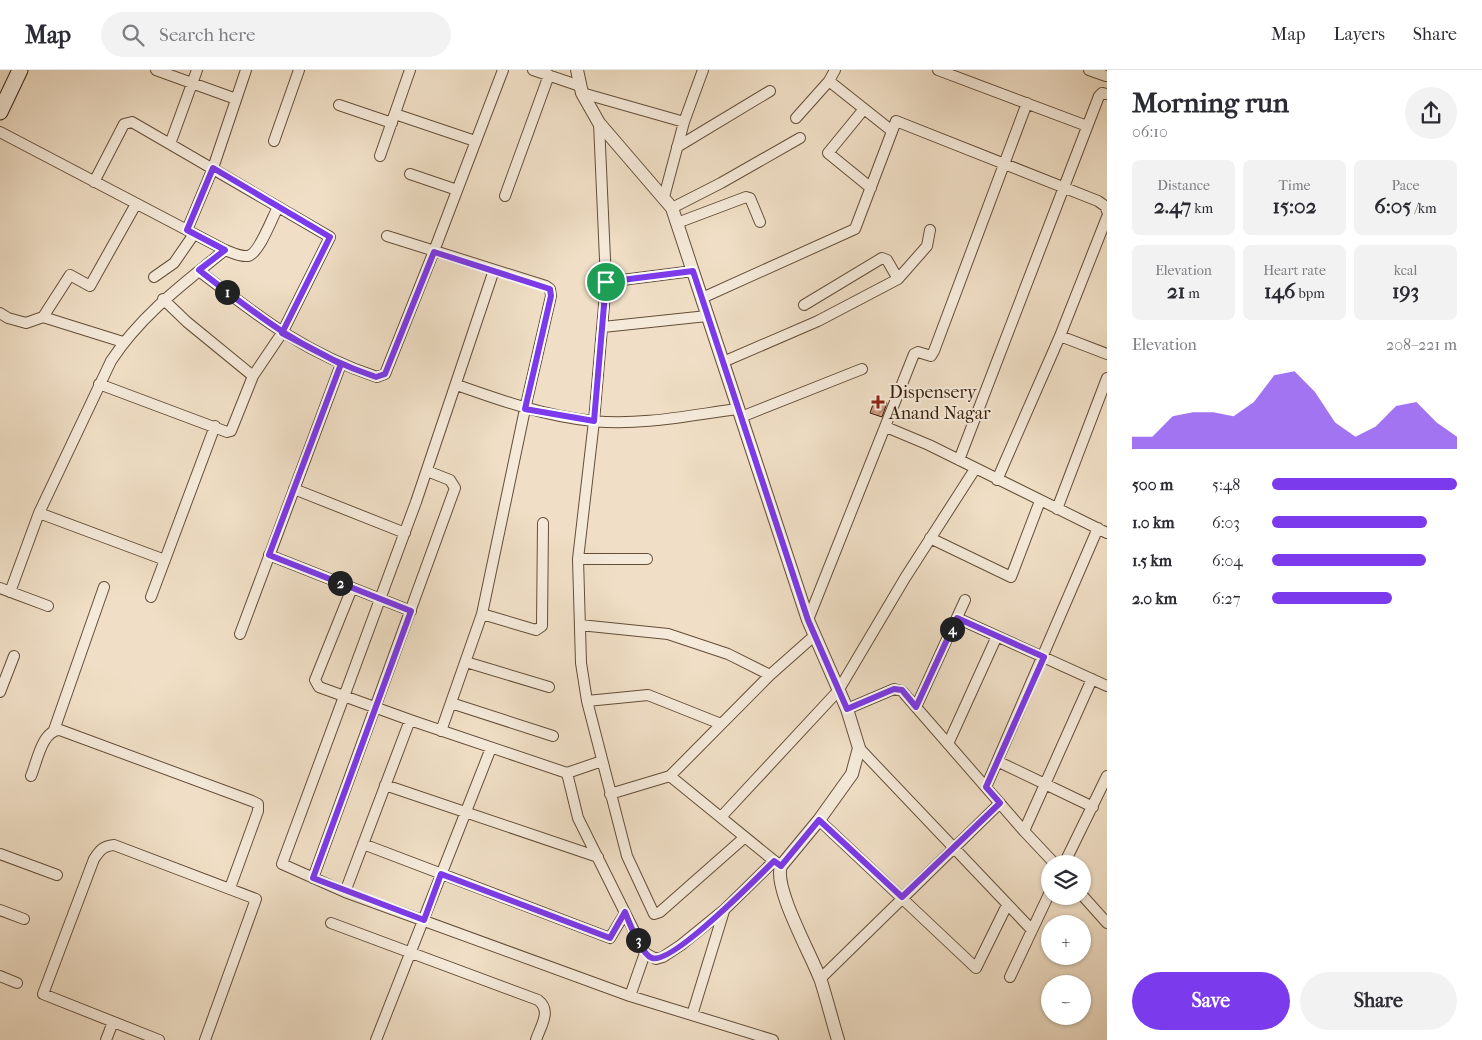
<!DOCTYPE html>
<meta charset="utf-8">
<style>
:root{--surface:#fff;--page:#f2f2f3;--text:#2b2b33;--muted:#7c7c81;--line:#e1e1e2;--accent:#7c3aed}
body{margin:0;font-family:"IM FELL French Canon",serif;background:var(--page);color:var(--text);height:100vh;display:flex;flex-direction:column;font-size:19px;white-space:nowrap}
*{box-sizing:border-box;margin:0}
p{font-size:16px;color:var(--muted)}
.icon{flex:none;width:28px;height:28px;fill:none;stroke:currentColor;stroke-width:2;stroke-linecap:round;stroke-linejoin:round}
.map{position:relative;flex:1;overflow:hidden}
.side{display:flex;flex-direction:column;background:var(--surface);width:375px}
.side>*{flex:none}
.controls{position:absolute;left:1041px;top:785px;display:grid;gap:10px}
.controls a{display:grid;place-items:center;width:50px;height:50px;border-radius:50%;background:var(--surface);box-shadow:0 1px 4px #0004;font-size:25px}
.pin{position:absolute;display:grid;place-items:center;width:42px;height:42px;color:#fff;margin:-21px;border:2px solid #fff;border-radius:50%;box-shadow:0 1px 5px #0007}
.km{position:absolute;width:25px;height:25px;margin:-12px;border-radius:50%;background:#222;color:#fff;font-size:14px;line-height:25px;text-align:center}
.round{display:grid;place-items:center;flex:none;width:52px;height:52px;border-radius:26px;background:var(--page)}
.headline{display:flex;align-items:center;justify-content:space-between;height:85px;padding:0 25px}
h1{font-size:28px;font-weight:800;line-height:38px}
.figures{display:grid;grid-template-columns:repeat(3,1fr);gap:8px;height:85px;padding:5px 25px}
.figures div{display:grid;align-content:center;border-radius:8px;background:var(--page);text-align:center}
.figures b{font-size:21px;font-weight:800}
.figures small{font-size:14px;font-weight:400}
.figures p{font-size:14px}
.chart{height:140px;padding:10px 25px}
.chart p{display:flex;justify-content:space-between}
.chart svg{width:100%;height:90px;margin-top:5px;fill:var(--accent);opacity:.7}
.button{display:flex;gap:10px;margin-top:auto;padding:10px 25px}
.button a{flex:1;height:58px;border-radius:30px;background:var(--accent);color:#fff;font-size:20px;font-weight:800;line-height:58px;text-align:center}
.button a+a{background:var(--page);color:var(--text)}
ul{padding:0 25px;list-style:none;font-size:16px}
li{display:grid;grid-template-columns:80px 60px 1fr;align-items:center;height:38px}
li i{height:12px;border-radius:6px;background:var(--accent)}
header{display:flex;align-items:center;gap:30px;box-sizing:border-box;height:70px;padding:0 25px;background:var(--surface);border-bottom:1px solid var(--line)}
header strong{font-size:24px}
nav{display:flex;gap:28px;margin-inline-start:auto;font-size:18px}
.search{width:350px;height:45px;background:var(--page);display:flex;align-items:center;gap:12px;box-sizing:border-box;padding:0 18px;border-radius:28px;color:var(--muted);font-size:19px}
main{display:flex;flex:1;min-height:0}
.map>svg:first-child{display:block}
.building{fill:url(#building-hatch);stroke:#361e09}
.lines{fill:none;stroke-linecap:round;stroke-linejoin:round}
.minor-casing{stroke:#644e38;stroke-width:12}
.tertiary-casing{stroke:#644e38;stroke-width:14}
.secondary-casing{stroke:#361e09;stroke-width:17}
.minor{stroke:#f5eada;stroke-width:10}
.tertiary{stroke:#f5eada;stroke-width:12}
.secondary{stroke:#f5eada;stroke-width:15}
.route-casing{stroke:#fff;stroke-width:10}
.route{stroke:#7c3aed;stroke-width:6}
.poi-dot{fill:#8f2418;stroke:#f5eada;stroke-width:2}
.labels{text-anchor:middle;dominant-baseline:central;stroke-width:4;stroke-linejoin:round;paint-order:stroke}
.poi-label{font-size:18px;fill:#361e09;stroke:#f5eada;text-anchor:start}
</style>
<header>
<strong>Map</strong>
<div class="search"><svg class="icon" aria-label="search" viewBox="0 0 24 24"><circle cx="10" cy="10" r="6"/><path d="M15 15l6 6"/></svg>Search here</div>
<nav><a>Map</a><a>Layers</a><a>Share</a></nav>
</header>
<main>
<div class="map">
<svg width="1107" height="970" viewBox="0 0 1107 970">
<defs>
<pattern id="building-hatch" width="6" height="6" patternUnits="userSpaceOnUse" patternTransform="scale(1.25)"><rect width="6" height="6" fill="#d89f86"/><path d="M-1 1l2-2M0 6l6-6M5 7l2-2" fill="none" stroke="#b0816c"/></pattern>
</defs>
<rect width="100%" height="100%" fill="#f0dfc6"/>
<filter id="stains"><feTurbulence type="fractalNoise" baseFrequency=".004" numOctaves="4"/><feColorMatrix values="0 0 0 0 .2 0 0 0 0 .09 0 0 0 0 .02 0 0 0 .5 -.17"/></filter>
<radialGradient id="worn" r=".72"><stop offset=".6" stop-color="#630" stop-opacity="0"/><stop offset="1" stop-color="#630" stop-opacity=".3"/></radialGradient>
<path class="building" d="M875,329L887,333L882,347L870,343Z"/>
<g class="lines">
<g class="minor-casing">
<path id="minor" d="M156,0L236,29
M533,0L580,16
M938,0L1087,56
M1089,0L1106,6
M829,11L892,61
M582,23L684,52
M339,35L392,53
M864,39L828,83L871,118
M395,44L475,71
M796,48L829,11L835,0
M599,53L606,212L594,351L578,489L581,593L587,631L627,786L654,844L660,842L745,767
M0,62L225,180C231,182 240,187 248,186C259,184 272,148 278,137
M274,71L299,0
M170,74L197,0
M677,77L770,21
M380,86L410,0
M410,104L457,120
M94,112L124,54L132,52L330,167L282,263L253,306L231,361L227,362L99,314
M505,126L549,5
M664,127L684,52L703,0
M672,138L721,113L800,68
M677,153L746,127L750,128L760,152
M187,160L213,98L246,0
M387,166L546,216L550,219L551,226L525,339L482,544L441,661
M494,200L416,432L282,794L345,822L630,926L773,970
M199,201C258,246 304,283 377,307L385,304L434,181L503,0
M154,207L174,193L194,164
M898,209L927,176L930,160
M606,212L693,201
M702,228L855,159L896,51L1098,131L1105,136L1107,141
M163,229L187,252L253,306
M0,243L8,248L26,253L43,247L123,272
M43,247L70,205L90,216L136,134
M603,257L707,246
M1060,266L1107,284
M723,292L818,251L898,209L887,190L882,188L804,235
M457,315C502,331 545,346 593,351C641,356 691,345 738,339
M741,347L862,299
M886,357L929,375L1107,463
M959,390L1099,26L1102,23L1107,24
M997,410L1060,266L1107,147
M294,419L405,463
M1057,439L1107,308
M39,443L165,490
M930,468L1011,507L1040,431
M269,485L411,541
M578,489H647
M0,518L48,536
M352,518L315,610L319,617L410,650L567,703L602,691
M10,522L39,443L111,291C141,245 183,214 225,180
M151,527L215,356
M482,544L536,560L542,556L543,453
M957,548L1107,616
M808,550L914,284L918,282L931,286L934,281L1027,33
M580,555L668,564L728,584L770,605
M240,564L341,294
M466,592L549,617
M0,622L14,586
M587,631L648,625L721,654
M451,633L553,666
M916,637L965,530
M847,639L894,619L902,621L1024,761L1055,794
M54,660L104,517
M948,674L997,566
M859,678L1032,860
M999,692L1093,737
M567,703L578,748L645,883L656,889L663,887L681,875L724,840L774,791
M31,706C37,692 42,660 60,660L252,731L258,734V741L230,818
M670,706L778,794
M385,715L598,787
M986,717L1098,458
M610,724L670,706L770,605L814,566
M721,747L838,621L905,508L975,399
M819,750L976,898L1007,835
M1024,761L1092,609
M363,774L610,868L625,843
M0,784L57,805
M1064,794L1107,706
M313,808L455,418L450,410L427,401
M345,822L410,650
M1082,825L1107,853
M0,840L24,849
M331,853L538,930C552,941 541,955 536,970
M0,906L17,913
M1010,907L1050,822
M820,909L1000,733
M630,926L645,883
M692,945L724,841
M106,970L113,952
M159,970L43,924L94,789C100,780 103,776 114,775L256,829L205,970
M376,970L491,678"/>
</g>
<g class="tertiary-casing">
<path id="tertiary" d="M577,0L582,23L599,53L672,138L808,550L847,639L859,678L852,704L819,750L781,796C773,818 812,886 821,911C827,930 832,950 838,970"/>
</g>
<g class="secondary-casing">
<path id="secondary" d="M0,42L20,0"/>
</g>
<use href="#minor" class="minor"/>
<use href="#tertiary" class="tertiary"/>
<use href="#secondary" class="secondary"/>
</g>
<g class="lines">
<g class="route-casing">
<path id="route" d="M606,212L594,351L525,339L551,226L550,219L434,182L385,304L376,307C304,283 258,246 199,200L225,180L187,160L213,98L330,167L282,263L341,294L269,485L411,541L313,808L424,850L441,804L610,868L625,842C630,854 641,884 652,888C672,895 758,807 774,791L781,796L819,750L902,827L1000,733L986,717L1044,587L957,548L916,637L902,620L894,619L847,639L808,550L693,201L606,212"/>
</g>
<use href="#route" class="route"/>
</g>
<path class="poi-dot" d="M875.5 324.5h5v5h5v5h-5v5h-5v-5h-5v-5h5z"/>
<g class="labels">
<g class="poi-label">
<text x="889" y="322">Dispensery<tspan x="889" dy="21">Anand Nagar</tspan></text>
</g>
</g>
<rect width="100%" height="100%" filter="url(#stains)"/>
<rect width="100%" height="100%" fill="url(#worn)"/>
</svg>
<div class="controls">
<a><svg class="icon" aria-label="layers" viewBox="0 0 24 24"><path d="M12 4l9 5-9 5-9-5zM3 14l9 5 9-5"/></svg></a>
<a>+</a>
<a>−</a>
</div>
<div class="pin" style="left:606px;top:212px;background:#1e9e55"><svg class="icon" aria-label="arrive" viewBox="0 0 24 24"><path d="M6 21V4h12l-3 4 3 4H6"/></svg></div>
<b class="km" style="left:227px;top:222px">1</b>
<b class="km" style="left:340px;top:513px">2</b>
<b class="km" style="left:638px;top:870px">3</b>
<b class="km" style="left:952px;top:559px">4</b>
</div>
<section class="side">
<div class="headline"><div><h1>Morning run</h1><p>06:10</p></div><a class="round"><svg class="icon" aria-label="share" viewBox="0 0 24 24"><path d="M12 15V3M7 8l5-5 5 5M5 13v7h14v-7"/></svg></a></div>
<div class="figures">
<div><p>Distance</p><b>2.47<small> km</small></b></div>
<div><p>Time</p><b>15:02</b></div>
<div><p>Pace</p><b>6:05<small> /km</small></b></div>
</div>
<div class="figures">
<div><p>Elevation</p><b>21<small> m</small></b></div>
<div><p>Heart rate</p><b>146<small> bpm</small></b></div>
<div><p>kcal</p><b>193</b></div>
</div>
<div class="chart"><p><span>Elevation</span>208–221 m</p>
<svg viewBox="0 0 160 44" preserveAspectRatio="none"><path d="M0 44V38L10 38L20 28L30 26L40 26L50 28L60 21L70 8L80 6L90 16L100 31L110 38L120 33L130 23L140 21L150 31L160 38V44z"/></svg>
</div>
<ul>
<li><b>500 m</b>5:48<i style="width:100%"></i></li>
<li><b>1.0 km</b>6:03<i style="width:84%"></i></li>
<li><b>1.5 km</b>6:04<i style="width:83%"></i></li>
<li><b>2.0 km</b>6:27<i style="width:65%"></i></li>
</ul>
<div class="button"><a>Save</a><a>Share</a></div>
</section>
</main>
